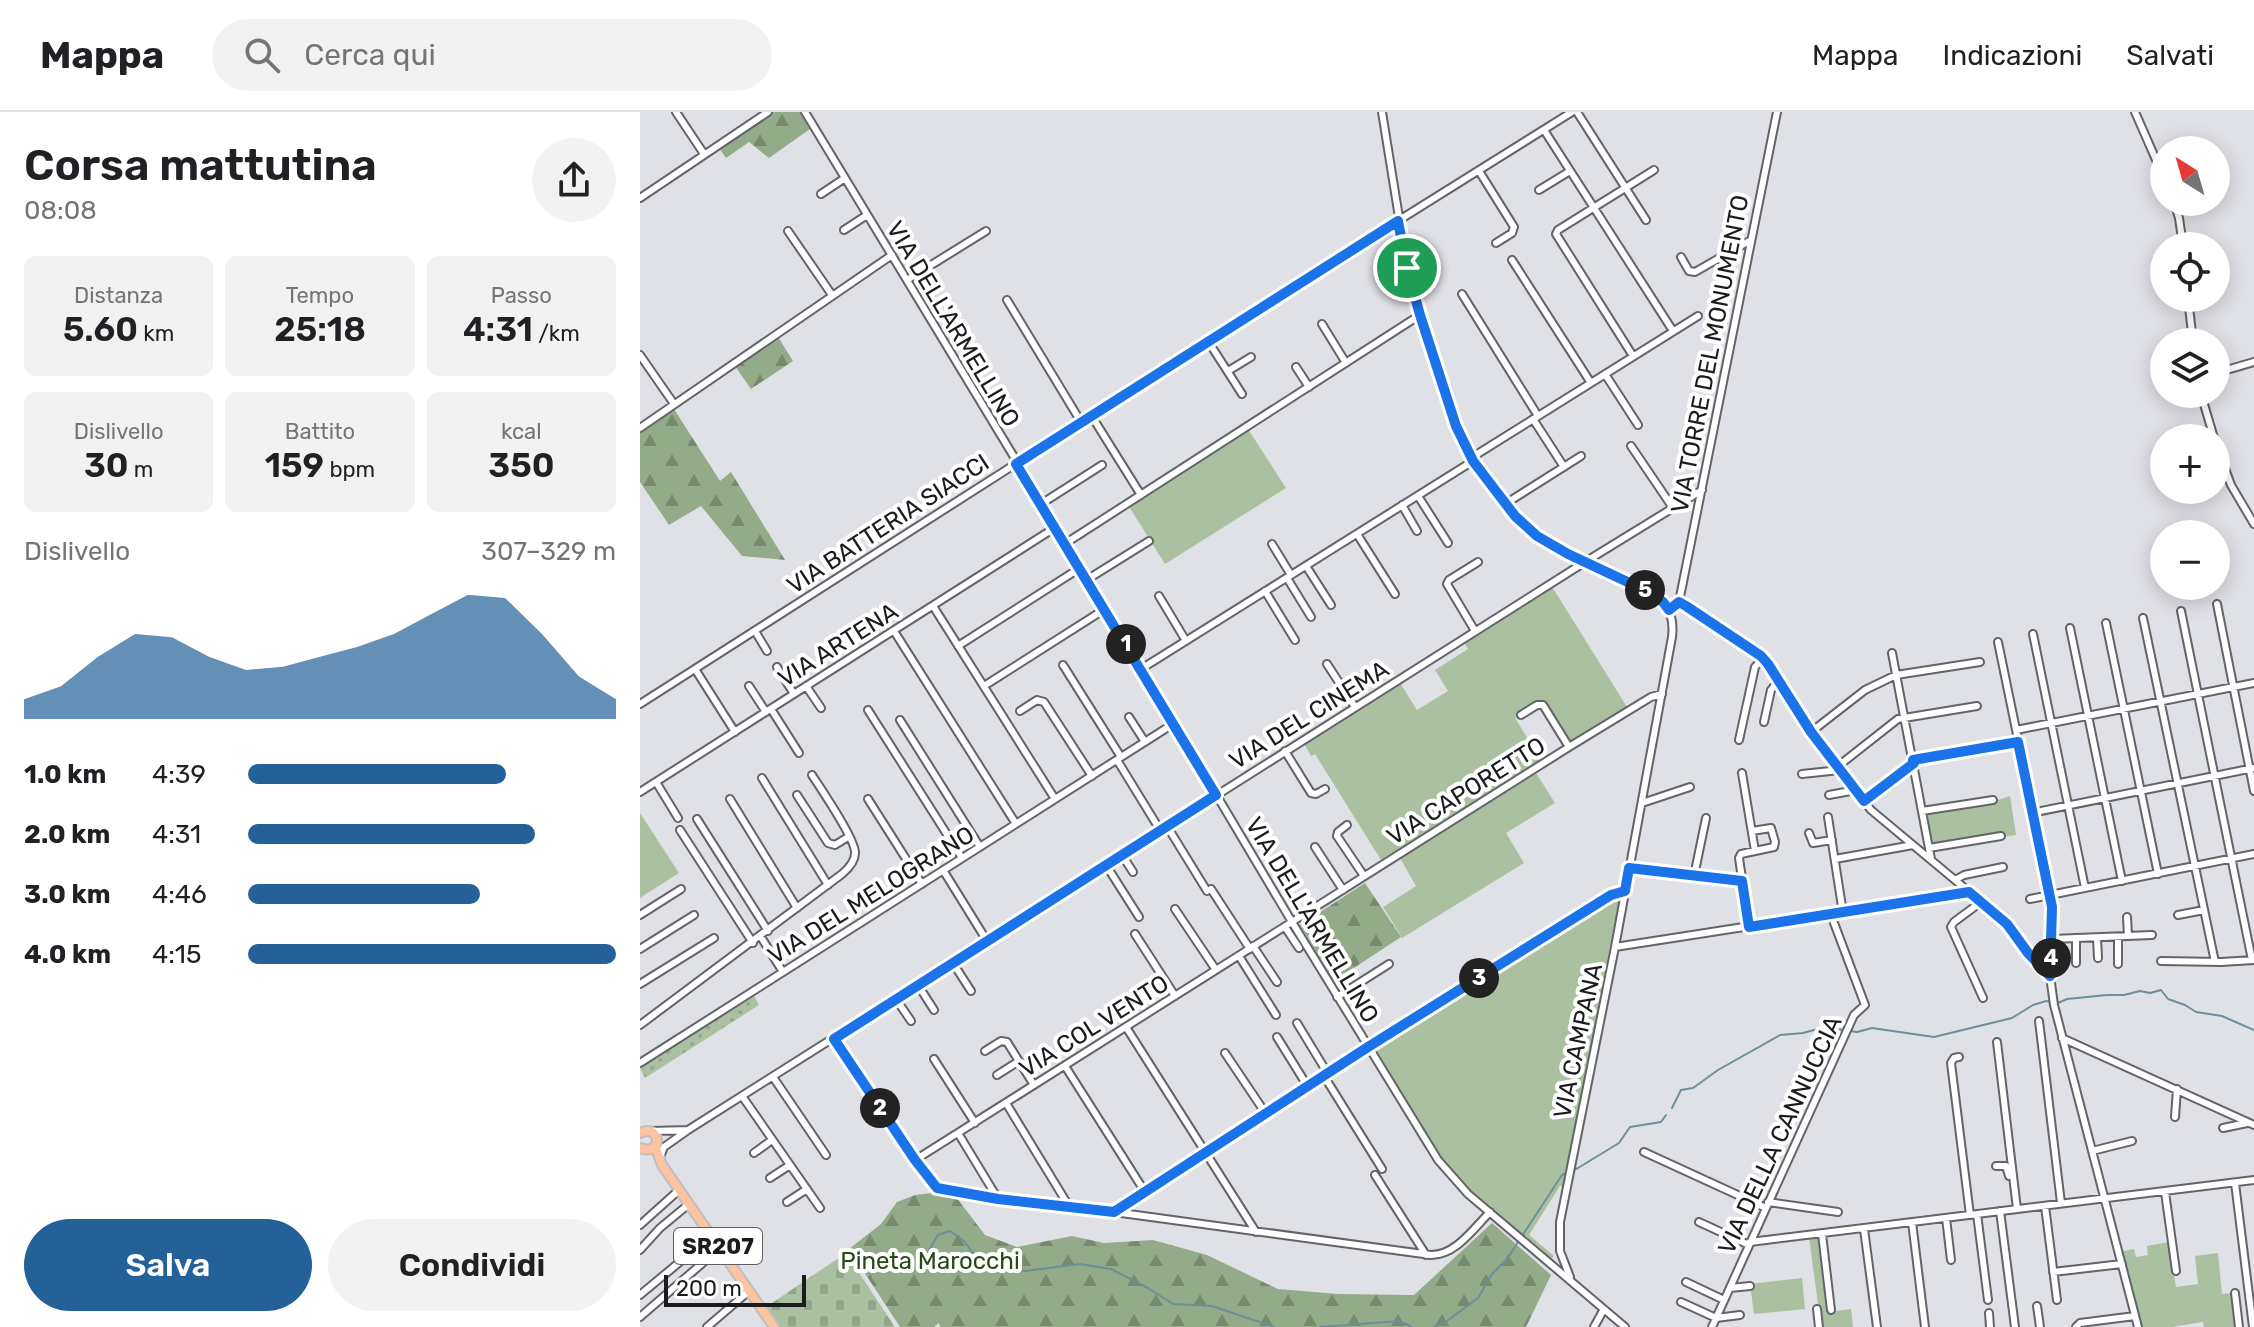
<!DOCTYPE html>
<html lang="it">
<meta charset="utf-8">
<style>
:root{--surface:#fff;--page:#f2f2f2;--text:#202124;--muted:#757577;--line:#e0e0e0;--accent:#236198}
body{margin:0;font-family:Rubik,sans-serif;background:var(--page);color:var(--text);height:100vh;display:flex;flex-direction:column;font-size:30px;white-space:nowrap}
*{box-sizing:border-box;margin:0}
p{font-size:26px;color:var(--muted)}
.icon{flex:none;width:44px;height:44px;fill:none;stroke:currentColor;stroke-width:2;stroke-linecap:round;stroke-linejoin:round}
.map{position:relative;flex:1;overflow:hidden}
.side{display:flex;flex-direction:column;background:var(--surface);width:640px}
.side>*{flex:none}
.needle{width:52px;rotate:323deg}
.controls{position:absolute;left:1510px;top:24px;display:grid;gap:16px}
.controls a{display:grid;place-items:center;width:80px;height:80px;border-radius:50%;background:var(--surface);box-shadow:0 4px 20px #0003;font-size:40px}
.scale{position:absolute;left:24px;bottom:20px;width:142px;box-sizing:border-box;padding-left:8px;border:4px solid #1c1c1e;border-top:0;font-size:22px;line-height:28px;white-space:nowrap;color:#1c1c1e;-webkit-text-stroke:6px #fff;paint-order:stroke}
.pin{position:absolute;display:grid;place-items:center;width:68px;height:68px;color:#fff;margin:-34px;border:4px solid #fff;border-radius:50%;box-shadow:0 2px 8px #0007}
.km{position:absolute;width:40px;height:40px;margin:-20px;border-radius:50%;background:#222;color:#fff;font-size:22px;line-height:40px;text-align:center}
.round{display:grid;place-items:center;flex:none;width:84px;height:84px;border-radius:42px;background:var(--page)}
.overview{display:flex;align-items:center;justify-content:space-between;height:136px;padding:0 24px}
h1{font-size:44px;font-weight:600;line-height:60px}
.stats{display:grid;grid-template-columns:repeat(3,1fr);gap:12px;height:136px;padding:8px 24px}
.stats div{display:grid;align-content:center;border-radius:12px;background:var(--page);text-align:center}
.stats b{font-size:34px;font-weight:600}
.stats small{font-size:22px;font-weight:400}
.stats p{font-size:22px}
.chart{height:224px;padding:16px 24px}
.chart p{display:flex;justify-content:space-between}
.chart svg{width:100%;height:144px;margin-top:8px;fill:var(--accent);opacity:.7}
.button{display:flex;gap:16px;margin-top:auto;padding:16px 24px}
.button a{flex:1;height:92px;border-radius:48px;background:var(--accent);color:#fff;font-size:32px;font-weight:600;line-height:92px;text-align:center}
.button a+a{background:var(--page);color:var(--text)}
ul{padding:0 24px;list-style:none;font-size:26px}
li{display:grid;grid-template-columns:128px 96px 1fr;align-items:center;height:60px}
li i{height:20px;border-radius:10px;background:var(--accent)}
header{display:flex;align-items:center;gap:48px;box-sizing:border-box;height:112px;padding:0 40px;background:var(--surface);border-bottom:2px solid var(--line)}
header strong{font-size:38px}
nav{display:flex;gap:44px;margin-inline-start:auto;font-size:28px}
.search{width:560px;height:72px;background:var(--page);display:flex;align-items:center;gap:20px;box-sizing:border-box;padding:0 28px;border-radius:44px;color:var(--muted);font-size:30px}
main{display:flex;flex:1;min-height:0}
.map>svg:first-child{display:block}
.green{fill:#aac0a0}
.forest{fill:url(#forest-firs)}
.cemetery{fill:url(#cemetery-stones)}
.park{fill:url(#park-dots)}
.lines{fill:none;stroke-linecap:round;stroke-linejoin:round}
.stream{stroke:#6d8f9b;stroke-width:2}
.minor-casing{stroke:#636469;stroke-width:10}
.major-casing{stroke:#bfbfc0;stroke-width:12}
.minor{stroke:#fff;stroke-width:6}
.major{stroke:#fec4a1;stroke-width:8}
.route-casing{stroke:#fff;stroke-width:16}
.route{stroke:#1a73e8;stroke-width:10}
.labels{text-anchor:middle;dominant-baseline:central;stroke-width:8;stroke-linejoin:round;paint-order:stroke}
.shield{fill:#fff;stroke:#606062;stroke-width:2}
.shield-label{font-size:22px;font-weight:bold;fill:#1c1c1e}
.street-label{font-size:24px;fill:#1c1c1e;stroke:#fff}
.park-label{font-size:24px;fill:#284816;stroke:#fff}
</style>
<header>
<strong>Mappa</strong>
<div class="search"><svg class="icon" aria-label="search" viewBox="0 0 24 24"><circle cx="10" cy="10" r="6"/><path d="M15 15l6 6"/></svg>Cerca qui</div>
<nav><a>Mappa</a><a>Indicazioni</a><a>Salvati</a></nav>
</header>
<main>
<section class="side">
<div class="overview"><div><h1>Corsa mattutina</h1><p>08:08</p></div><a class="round"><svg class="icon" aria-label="share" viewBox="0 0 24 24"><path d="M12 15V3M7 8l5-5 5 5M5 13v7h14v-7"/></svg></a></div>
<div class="stats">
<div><p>Distanza</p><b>5.60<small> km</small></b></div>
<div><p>Tempo</p><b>25:18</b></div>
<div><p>Passo</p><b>4:31<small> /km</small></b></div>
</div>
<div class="stats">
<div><p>Dislivello</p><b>30<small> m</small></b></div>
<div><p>Battito</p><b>159<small> bpm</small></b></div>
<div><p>kcal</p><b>350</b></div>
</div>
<div class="chart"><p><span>Dislivello</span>307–329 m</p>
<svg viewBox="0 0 160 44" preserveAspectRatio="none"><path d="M0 44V38L10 34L20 25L30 18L40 19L50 25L60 29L70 28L80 25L90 22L100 18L110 12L120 6L130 7L140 18L150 31L160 38V44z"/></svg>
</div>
<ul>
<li><b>1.0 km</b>4:39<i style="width:70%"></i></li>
<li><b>2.0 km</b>4:31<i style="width:78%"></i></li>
<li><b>3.0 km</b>4:46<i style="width:63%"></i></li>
<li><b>4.0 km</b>4:15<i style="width:100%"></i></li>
</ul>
<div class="button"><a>Salva</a><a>Condividi</a></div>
</section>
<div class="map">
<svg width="1614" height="1215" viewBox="0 0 1614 1215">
<defs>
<pattern id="forest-firs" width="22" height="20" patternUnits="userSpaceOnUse" patternTransform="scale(2)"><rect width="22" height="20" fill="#93ab88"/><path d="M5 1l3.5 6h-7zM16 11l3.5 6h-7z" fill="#778a6f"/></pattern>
<pattern id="cemetery-stones" width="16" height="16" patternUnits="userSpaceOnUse" patternTransform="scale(2)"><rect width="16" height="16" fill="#aac0a0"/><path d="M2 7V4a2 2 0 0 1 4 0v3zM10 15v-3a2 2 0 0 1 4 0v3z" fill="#92a489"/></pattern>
<pattern id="park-dots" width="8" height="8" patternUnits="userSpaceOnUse" patternTransform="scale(2)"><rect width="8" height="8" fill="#aac0a0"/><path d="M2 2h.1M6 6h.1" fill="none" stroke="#92a489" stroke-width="1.8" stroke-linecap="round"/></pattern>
</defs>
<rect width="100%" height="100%" fill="#e0e1e7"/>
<path class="green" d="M608,317L646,376L525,452L488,393Z
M911,473L987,595L929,631L902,589L875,606L901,648L741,748L675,642L671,644L664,631L760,571L777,598L808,579L795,558L828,537L823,529Z
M896,661L915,691L866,721L884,751L762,826L743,795L776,774L760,746Z
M1370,684L1376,723L1290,733L1284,699L1355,689Z
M0,701L39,761L0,786Z
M976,783L979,788L923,1075L920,1074L889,1123L914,1144L912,1147L816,1068L792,1038L733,935Z
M1180,1124L1190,1200L1211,1197L1213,1215H1181L1169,1125Z
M1529,1130L1536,1175L1558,1172L1555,1144L1578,1141L1582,1182L1593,1181L1597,1215H1564L1563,1210L1531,1215H1502L1480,1140L1494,1137L1496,1145L1508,1143L1507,1134Z
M1162,1166L1165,1197L1114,1202L1110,1172Z"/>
<path class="forest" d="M131,0H160L170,17L129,46L109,30L86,46L79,36Z
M138,225L153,249L111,277L95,254Z
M34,297L80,369L91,360L145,448L102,444L61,394L29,413L0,370V319Z
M725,771L761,825L694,869L660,813Z
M292,1081L316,1085L345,1123L377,1135L432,1124L464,1131L513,1128L567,1143L638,1177L698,1182L774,1183L852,1111L911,1163L886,1215H300L299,1211L294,1215H260L209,1137L241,1112L257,1090L275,1083Z"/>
<path class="cemetery" d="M206,1141L255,1215H140L126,1195Z"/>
<path class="park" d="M114,884L119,893L5,966L0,956Z"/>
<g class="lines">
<path class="stream" d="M1210,919L1217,920L1232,916L1294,925L1372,906L1393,893L1406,889L1418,891L1427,887L1467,883H1484L1500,879L1510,881L1521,878L1528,887L1545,893L1556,900L1582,904L1614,918
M1032,996L1041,978L1053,976L1078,958L1140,923L1163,921L1181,916L1204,918
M882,1124L922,1063L938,1056L979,1031L990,1015L1021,1010L1026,1003
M285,1145L298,1123L310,1119L324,1129L342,1153L385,1159L440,1152L471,1157L508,1176L533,1192L572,1194L634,1215
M680,1215L759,1209L772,1215
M794,1215L807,1209L838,1186L852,1162L867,1147L878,1130"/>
<g class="minor-casing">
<path id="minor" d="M36,0L64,42
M165,0L448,467L652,810L798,1048L828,1082L985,1215
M742,0L768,161L815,311L831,346L875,404L897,424L924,440L1015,483C1030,494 1034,507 1032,525L975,835L920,1110V1139L930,1165
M937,0L1006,108
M1495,0L1524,66
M904,18L1033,219
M839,59L874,115L872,121L856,131
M899,78L930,59
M181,82L205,66
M0,86L128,0
M1534,90L1539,106L1543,134
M204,118L227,103
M148,119L192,183
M1041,145L1049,159L1055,160L1111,128
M872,148L951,271
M267,168L346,119
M822,182L898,304
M1548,186L1553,230
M367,188L441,310
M682,212L706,251
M568,229L602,282
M0,243L34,292
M993,244L916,122L918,118L1014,58
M656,255L669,275
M588,259L611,245
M1576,261L1614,250
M965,262L998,313
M1561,282L1574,326
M451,303L501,383
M893,307L924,355
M0,316L252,143
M1576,332L1591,373L1614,412
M991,334L1033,396
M831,346L1058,204
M778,384L808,431
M401,392L462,353
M865,392L941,344
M762,393L777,419
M717,422L755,482
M426,431L780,203
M632,432L651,463
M666,454L691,493
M647,466L671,505
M448,467L509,429
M625,479L655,528
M519,484L546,529
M1039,490L1137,0
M1577,492L1614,679
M293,494L415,687
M1029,498L1039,490L1046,494L1123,546L1176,627L1231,698L1363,808L1410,864
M1541,499L1612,848
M1503,506L1575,850
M1466,511L1518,762
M1430,516L1482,769
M115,519L127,539
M254,519L376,712
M835,519L807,472L809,468L838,450
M1393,522L1445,776
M1358,530L1412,793L1410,864L1414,893L1498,1215
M318,534L440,456
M1252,541L1291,747
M687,552L715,595
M423,553L481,645
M137,555L154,582
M55,557L95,620
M501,557L833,349
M109,574L126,600
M166,574L181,596
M344,574L465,497
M0,592L657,172L932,0
M131,597L159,641
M228,598L322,746
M380,599L397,588L404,590L452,664
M881,603L897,593H903L929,635
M489,605L505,630
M260,608L340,735
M1124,610L1131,578L1139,568
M1376,618L1614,571
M1171,620L1225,578L1256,563L1340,550
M1099,628L1115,555L1123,546
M645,639L671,681L676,682L685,677
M477,648L520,718
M1273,648L1378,630
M1197,655L1258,607L1337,594
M1102,661L1115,739L1101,742L1099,746L1109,815
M1162,662L1200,658
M122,666L188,773
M16,670L38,706
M0,680L416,415
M157,683L188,731L195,733L208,725
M1189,683L1216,678
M90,687L157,796
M228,687L282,772
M1224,689L1274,651
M1002,691L1050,675
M1282,699L1353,688
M1391,701L1614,656
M1188,705L1203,801
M57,707L128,819
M707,713L698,720L697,724L724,764
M527,714L567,779
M40,718L113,831
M1112,719L1131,716L1135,730L1134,735L1115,739
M1169,721L1173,731L1192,728
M675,735L703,778
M1289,736L1361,724
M482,743L493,760
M1195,747L1273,733
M466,753L499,805
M989,756L1102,769
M303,758L347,829
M1054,764L1066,706
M1315,768L1324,763L1363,755
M571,777L610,837
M1390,787L1614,742
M1341,790L1314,810L1311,815L1343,886
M535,797L576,858
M0,803L41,777
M1538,803L1564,798
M1487,805L1488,824
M645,815L659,836
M495,822L535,884
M121,825L143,860
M1436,826V851
M1457,826L1458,846
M1412,827L1512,823
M613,834L637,870
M975,835L1329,780
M0,837L54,803
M599,844L636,903
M1521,849L1581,850L1614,848
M313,851L331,879
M1478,852V825
M0,872L74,826
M278,873L294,898
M697,885L749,852
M256,887L271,909
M1399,909L1421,1091
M657,911L688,962
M0,913L202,762C208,757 215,750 215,741C216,728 181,677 172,663
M486,915L616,1120
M637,925L668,975
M1422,926L1614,1013
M194,927L275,1048L293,1073L298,1076L358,1087L474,1100L791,1143C816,1143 834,1116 850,1100
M1357,930L1377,1097
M345,939L361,929L367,930L394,973
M585,941L626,1002
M1319,945L1314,946L1311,951L1330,1103
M294,947L335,1011
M0,951L533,612
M425,954L505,1080
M357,963L379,949
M684,964L742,1057
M133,965L186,1043
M102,984L180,1096
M366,991L430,1096
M1535,1005L1537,977
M1583,1016L1607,1011
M11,1019L48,1018
M318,1021L358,1087
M1452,1039L1492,1029
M1004,1040L1126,1096
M114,1041L132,1028
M20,1045L24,1035L48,1018L945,450L1062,378
M275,1048L929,635L1011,585L1022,582
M1356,1054H1366L1369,1064
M735,1063L786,1143
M130,1066L150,1053
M1595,1071L1613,1215
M1525,1080L1536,1159
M147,1090L167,1077
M1128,1090L1198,1100
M1405,1094L1417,1188
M1360,1099L1375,1215
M474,1100L728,935L969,784L985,779
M1337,1102L1348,1188
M1306,1106L1311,1148
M1059,1110L1109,1133
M1272,1110L1285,1215
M0,1113L39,1078
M1224,1117L1237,1215
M1182,1122L1191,1198
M1110,1130L1614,1068
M0,1138L20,1116L49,1092
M1413,1160L1482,1152
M1046,1170L1084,1188
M1090,1176L1110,1174
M1595,1181L1599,1215
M0,1183L71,1124
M1041,1190L1076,1206L1100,1203
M1397,1194L1400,1215
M1177,1197L1179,1215
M1349,1201L1350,1215
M0,1205L80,1136
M67,1215L109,1179
M954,1215L964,1197
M1072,1215L1214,903L1225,893L1191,803
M1436,1215L1440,1211L1495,1204"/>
</g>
<g class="major-casing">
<path id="major" d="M0,1021C22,1011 23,1045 0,1036
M15,1034L22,1053L134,1215"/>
</g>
<use href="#minor" class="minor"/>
<use href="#major" class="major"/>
</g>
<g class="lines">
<g class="route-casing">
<path id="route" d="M758,109L767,156L780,203L816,314L833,349L875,404L897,424L928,442L1011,481L1023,490L1029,498L1039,490L1046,494L1121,544L1128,552L1171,620L1224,689L1274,651L1273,648L1378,630L1412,795L1410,864L1388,841L1367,812L1329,780L1109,815L1102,769L989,756L985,779L971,783L728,935L474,1100L358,1087L297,1076L275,1048L194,927L576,683L376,352Z"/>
</g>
<use href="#route" class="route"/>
</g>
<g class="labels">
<rect class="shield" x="34" y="1116" width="88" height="36" rx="6"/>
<g class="shield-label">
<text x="78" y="1134">SR207</text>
</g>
<g class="street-label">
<text transform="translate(313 212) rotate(59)">VIA DELL'ARMELLINO</text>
<text transform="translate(1070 242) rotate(-79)">VIA TORRE DEL MONUMENTO</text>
<text transform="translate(248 412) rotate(-33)">VIA BATTERIA SIACCI</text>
<text transform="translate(198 533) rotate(-32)">VIA ARTENA</text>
<text transform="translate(669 603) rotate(-32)">VIA DEL CINEMA</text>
<text transform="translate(826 679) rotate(-32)">VIA CAPORETTO</text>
<text transform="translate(231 783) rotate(-32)">VIA DEL MELOGRANO</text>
<text transform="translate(672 808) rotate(59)">VIA DELL'ARMELLINO</text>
<text transform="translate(454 914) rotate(-32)">VIA COL VENTO</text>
<text transform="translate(938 929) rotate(-78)">VIA CAMPANA</text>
<text transform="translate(1140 1023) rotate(-65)">VIA DELLA CANNUCCIA</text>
</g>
<g class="park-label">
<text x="290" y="1149">Pineta Marocchi</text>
</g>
</g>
</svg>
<div class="controls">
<a><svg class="needle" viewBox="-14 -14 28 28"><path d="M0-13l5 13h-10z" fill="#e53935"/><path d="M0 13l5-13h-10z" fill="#757577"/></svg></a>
<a><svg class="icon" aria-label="locate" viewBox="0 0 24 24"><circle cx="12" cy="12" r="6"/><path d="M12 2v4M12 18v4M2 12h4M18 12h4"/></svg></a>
<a><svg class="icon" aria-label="layers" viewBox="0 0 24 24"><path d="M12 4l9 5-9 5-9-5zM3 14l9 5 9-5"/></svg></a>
<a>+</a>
<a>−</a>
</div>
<div class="scale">200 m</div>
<div class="pin" style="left:767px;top:156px;background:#1e9e55"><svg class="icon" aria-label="arrive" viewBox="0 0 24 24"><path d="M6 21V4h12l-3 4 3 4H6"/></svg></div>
<b class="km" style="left:486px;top:532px">1</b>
<b class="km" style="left:240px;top:996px">2</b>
<b class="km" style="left:839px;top:866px">3</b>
<b class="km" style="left:1411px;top:846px">4</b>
<b class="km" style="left:1005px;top:478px">5</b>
</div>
</main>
